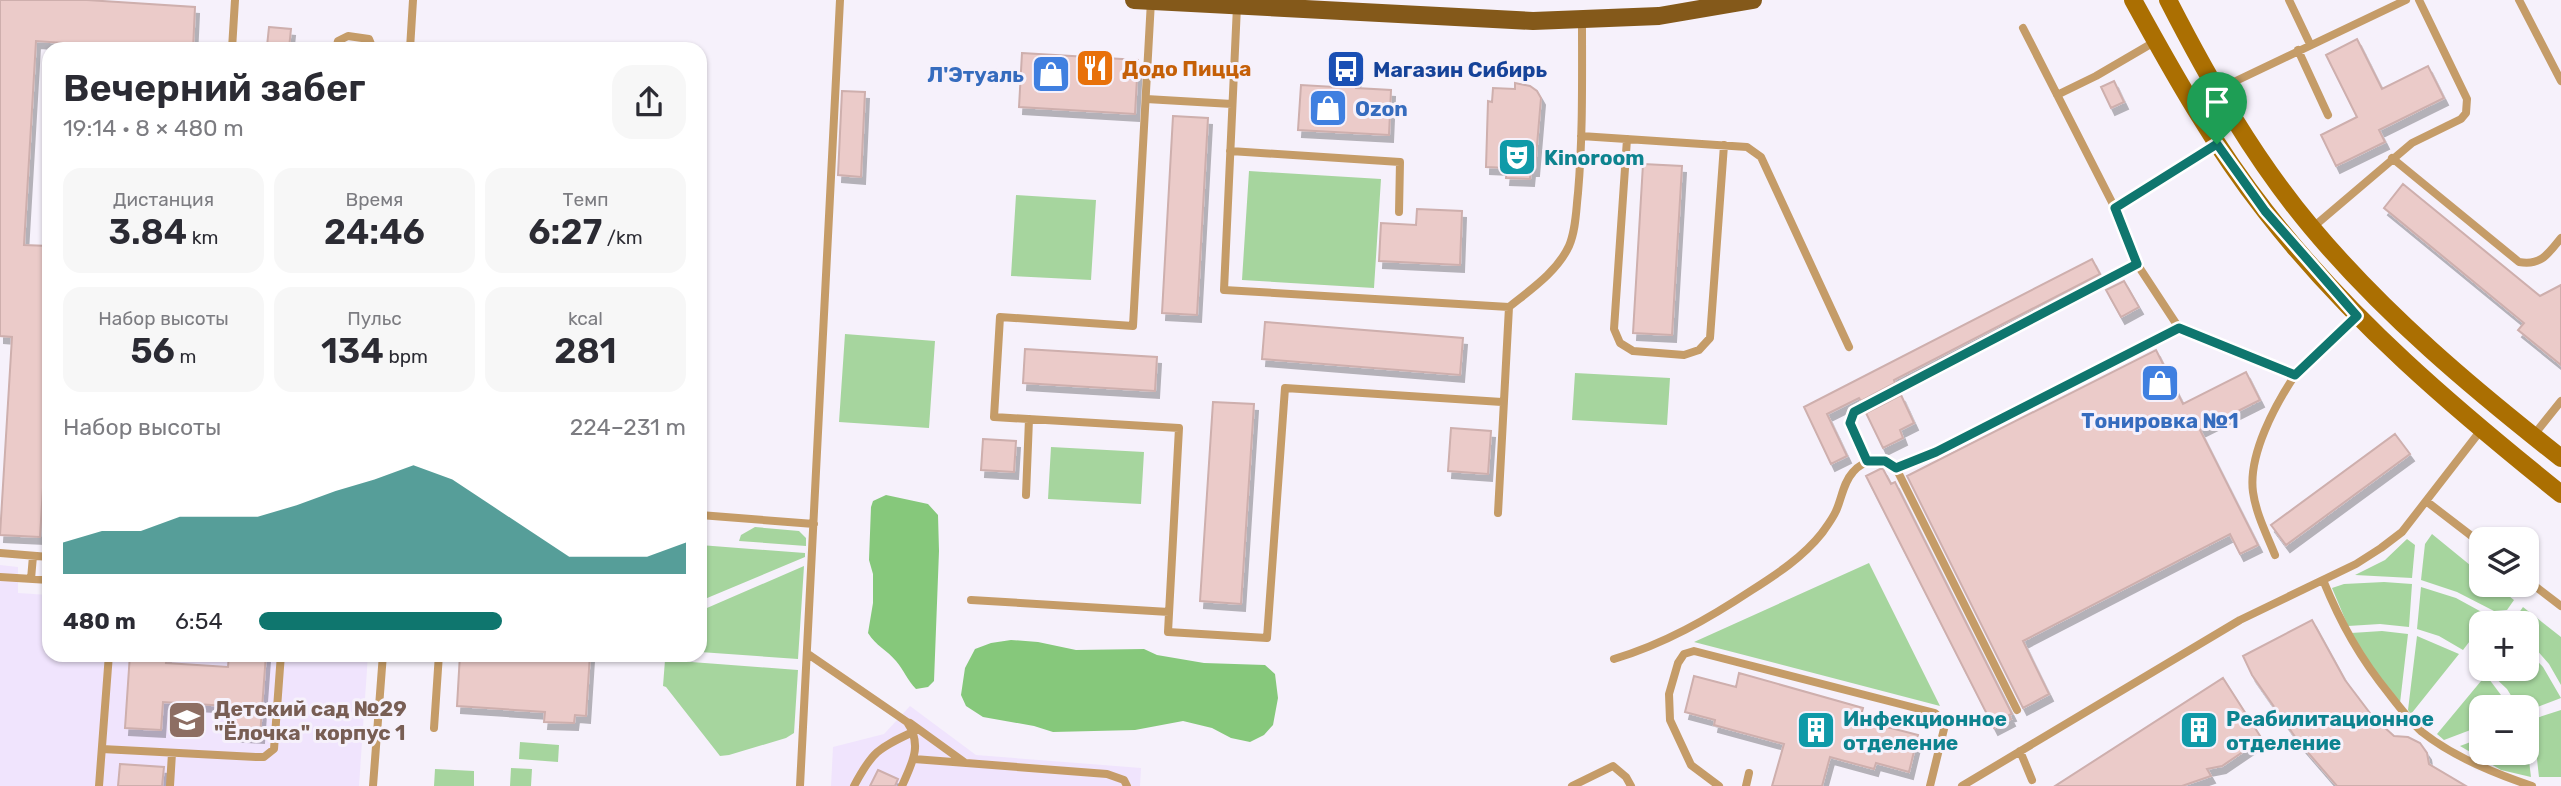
<!DOCTYPE html>
<html lang="ru">
<meta charset="utf-8">
<style>
:root{--surface:#fff;--page:#f7f7f7;--text:#2b2b33;--muted:#7c7c81;--accent:#0f766e}
body{margin:0;font-family:Rubik,sans-serif;background:var(--page);color:var(--text);height:100vh;display:flex;flex-direction:column;font-size:26px;white-space:nowrap}
*{box-sizing:border-box;margin:0}
p{font-size:23px;color:var(--muted)}
.icon{flex:none;width:38px;height:38px;fill:none;stroke:currentColor;stroke-width:2;stroke-linecap:round;stroke-linejoin:round}
.map{position:relative;flex:1;overflow:hidden}
.drawer{position:absolute;left:42px;top:42px;width:665px;height:620px;display:flex;flex-direction:column;background:var(--surface);border-radius:21px;box-shadow:0 2px 5px #0004}
.drawer>*{flex:none}
.controls{position:absolute;left:2469px;top:527px;display:grid;gap:14px}
.controls a{display:grid;place-items:center;width:70px;height:70px;border-radius:14px;background:var(--surface);box-shadow:0 2px 5px #0004;font-size:35px}
.pin{position:absolute;display:grid;place-items:center;width:60px;height:60px;color:#fff;margin:-72px -30px;border-radius:50% 50% 50% 0;rotate:-45deg;box-shadow:0 0 7px #0007}
.pin .icon{rotate:45deg}
.round{display:grid;place-items:center;flex:none;width:74px;height:74px;border-radius:21px;background:var(--page)}
.overview{display:flex;align-items:center;justify-content:space-between;height:119px;padding:0 21px}
h1{font-size:38px;font-weight:600;line-height:52px}
.metrics{display:grid;grid-template-columns:repeat(3,1fr);gap:10px;height:119px;padding:7px 21px}
.metrics div{display:grid;align-content:center;border-radius:18px;background:var(--page);text-align:center}
.metrics b{font-size:35px;font-weight:600}
.metrics small{font-size:19px;font-weight:400}
.metrics p{font-size:19px}
.chart{height:196px;padding:14px 21px}
.chart p{display:flex;justify-content:space-between}
.chart svg{width:100%;height:126px;margin-top:7px;fill:var(--accent);opacity:.7}
ul{padding:0 21px;list-style:none;font-size:23px}
li{display:grid;grid-template-columns:112px 84px 1fr;align-items:center;height:52px}
li i{height:18px;border-radius:9px;background:var(--accent)}
.map>svg:first-child{display:block}
.built{fill:#f0e4fd}
.green{fill:#a6d59e}
.forest{fill:#86c87b}
.building{fill:#ebcbc9;stroke:#ceafad;stroke-width:2;filter:url(#shadow)}
.lines{fill:none;stroke-linecap:round;stroke-linejoin:round}
.lane{stroke:#c59c68;stroke-width:8}
.secondary{stroke:#ab6f02;stroke-width:18}
.primary{stroke:#84591a;stroke-width:18}
.route-casing{stroke:#fff;stroke-width:14}
.route{stroke:#0f766e;stroke-width:9}
.labels{text-anchor:middle;dominant-baseline:central;stroke-width:6;stroke-linejoin:round;paint-order:stroke}
.food-label{font-size:21px;font-weight:bold;fill:#c56008;stroke:#f6f1fb;text-anchor:start}
.transit-label{font-size:21px;font-weight:bold;fill:#164399;stroke:#f6f1fb;text-anchor:start}
.shop-label{font-size:21px;font-weight:bold;fill:#366cbe;stroke:#f6f1fb;text-anchor:end}
.culture-label{font-size:21px;font-weight:bold;fill:#0d838f;stroke:#f6f1fb;text-anchor:start}
.education-label{font-size:21px;font-weight:bold;fill:#785e54;stroke:#f6f1fb;text-anchor:start}
</style>
<div class="map">
<svg width="2561" height="786" viewBox="0 0 2561 786">
<defs>
<filter id="shadow"><feDropShadow dx="4" dy="7" stdDeviation="0" flood-color="#0004"/></filter>
</defs>
<rect width="100%" height="100%" fill="#f6f1fb"/>
<path class="built" d="M0,565L18,567V593L49,595V654L368,655L359,786H0Z
M910,706L976,755L1141,768L1140,786H831L833,747L884,734Z"/>
<path class="green" d="M1249,171L1381,179L1374,288L1242,280Z
M1016,195L1096,200L1091,280L1011,276Z
M845,334L935,341L929,428L839,422Z
M1575,373L1670,378L1667,425L1572,420Z
M1051,447L1144,452L1141,504L1048,499Z
M755,527L799,531L806,538V546L739,541L741,535Z
M2432,534L2481,574L2482,584L2495,585L2514,600L2507,610L2494,611L2457,592L2421,580L2425,544Z
M2407,539L2415,545L2412,578L2355,575L2385,560Z
M700,545L805,553V557L700,601Z
M1869,563L1940,706L1694,642Z
M804,566L798,659L700,652V611Z
M2384,582L2412,584L2409,627L2380,624L2348,626L2332,588L2344,584Z
M2421,587L2456,598L2489,616L2463,650L2439,636L2417,629Z
M2523,607L2561,637V685L2549,664L2527,639V623H2518L2516,617Z
M2382,631L2408,634L2400,703L2367,660L2351,633Z
M2417,636L2459,654L2411,714L2408,710Z
M2527,650L2543,667L2561,698L2527,711V707H2518L2507,689L2488,671L2490,669L2527,668Z
M665,660L798,670L794,733L786,738L729,755L720,756L666,687L663,686Z
M2486,675L2510,707H2482L2481,726L2444,740L2437,734Z
M2561,710V777H2539L2537,759L2527,721Z
M2481,738L2482,752H2527V744L2531,777L2501,770L2460,746Z
M520,742L559,745L558,762L519,759Z
M511,768L532,769L531,786H510Z
M435,769L474,771V786H434Z"/>
<path class="forest" d="M886,495L928,504L938,515L939,551L934,681L928,687L916,689C907,680 904,670 896,661C887,650 876,646 868,633L873,603V574L869,560L871,507L873,501Z
M1011,640L1038,642L1076,650L1144,649L1157,655L1204,663L1265,665L1275,674L1278,698L1273,725L1264,735L1250,742L1231,738L1212,728L1183,721L1135,730L1053,732L1034,726L983,717L966,706L961,695L965,668L975,649L991,643Z"/>
<path class="building" d="M0,0H87L195,7L193,49H121V47L36,41L24,245L49,246V390L40,537L0,535L12,337L0,336Z
M269,27L291,29L289,48L267,46Z
M2357,39L2382,89L2428,66L2444,98L2379,130L2385,142L2336,166L2321,135L2357,117L2326,55Z
M1022,53L1138,60L1135,114L1019,107Z
M1336,64L1357,65L1356,88L1391,90L1389,135L1298,130L1301,85L1335,87Z
M2114,81L2124,102L2111,108L2101,87Z
M1515,83L1530,86L1537,91L1541,98L1535,169H1531L1530,179L1506,178L1507,168L1486,167L1488,101L1492,102L1493,88L1515,89Z
M842,91L865,92L861,177L838,175Z
M1173,116L1208,118L1197,315L1162,313Z
M1643,164L1682,166L1672,335L1633,333Z
M2403,184L2540,296L2561,285V365L2518,330L2524,323L2384,208Z
M1417,209L1462,211L1460,265L1379,261L1381,223L1416,225Z
M2092,259L2100,274L1894,380L1895,383L1861,401L1859,398L1827,414L1847,456L1831,464L1804,407Z
M2124,281L2139,307L2121,317L2106,290Z
M1265,322L1463,338L1460,375L1262,359Z
M1025,349L1157,357L1155,391L1023,383Z
M2156,350L2183,404L2246,372L2260,400L2200,430L2258,545L2240,554L2230,534L2023,641L2049,694L2023,708L1907,476Z
M1901,395L1914,423L1900,430L1903,438L1883,448L1866,413Z
M1213,402L1254,404L1241,604L1200,601Z
M1451,428L1491,431L1488,474L1448,471Z
M2395,434L2410,454L2286,545L2271,525Z
M983,439L1016,441L1014,472L981,470Z
M1880,469H1883L1891,484L1895,482L2012,714L2009,715L2011,719L1994,728L1866,476Z
M2312,620L2345,680L2373,717L2394,736L2408,737L2420,743L2427,753L2429,764L2466,786H2337L2298,741L2252,675L2243,656Z
M130,654H167L166,663L228,667L229,654H266L260,736L225,734L227,706L163,702L161,730L125,728Z
M460,654H590L586,716L575,715L574,723L544,722L545,712L457,706Z
M1739,673L1863,708L1860,720L1918,735L1909,772L1876,763L1874,769L1830,757L1822,786H1772L1784,744L1714,725L1715,720L1685,712L1694,676L1736,687Z
M2223,678L2262,739L2222,766L2207,769L2211,776L2182,786H2055Z
M120,764L164,767L162,786H118Z
M878,770L898,779L895,786H870Z"/>
<g class="lines">
<path class="lane" d="M2289,0L2310,44
M2519,0L2561,81
M1151,1L1133,326L1000,317L994,417L1179,428L1168,632L1267,638L1285,388L1502,402
M1237,6L1224,290L1509,307C1530,290 1557,272 1569,246C1576,230 1576,210 1578,193C1583,136 1582,78 1582,20
M2023,28L2119,216L2137,264
M232,49L235,0
M336,49L338,41L348,36L369,39L373,49
M410,49L413,0
M2298,50L2328,115
M2217,90L2406,0
M2057,95L2096,76L2156,41
M1146,99L1232,104
M1581,136L1747,147L1761,157L1849,347
M1627,139L1614,329L1620,343L1633,351L1684,355L1699,350L1710,338L1724,145
M1230,151L1400,162L1399,212
M2392,158L2519,262C2541,266 2548,254 2561,238
M2115,208L2217,144
M2312,228L2412,143L2461,119L2466,113L2467,99L2419,0
M2533,436L2561,401
M1867,461L1850,423L1854,412L2137,264L2179,328
M1896,468L2017,710
M1026,495L1029,419
M2426,501L2482,544
M1498,513L1509,307
M700,515L814,524
M0,553L49,557
M2275,555C2267,535 2256,514 2253,492C2248,455 2275,405 2295,375
M0,577L49,580
M31,579L33,556
M2323,580C2341,624 2360,658 2390,695C2400,708 2410,721 2422,732C2452,756 2496,774 2532,786
M2527,580L2561,606
M971,600L1169,612
M808,654L907,722C923,745 912,763 902,786
M1614,659C1664,644 1708,619 1752,590C1777,574 1803,557 1822,533C1827,526 1833,518 1836,511C1842,498 1843,483 1853,472C1865,458 1882,459 1896,468L1936,452L2179,328L2295,375L2357,316
M910,723L964,762
M434,728L439,654
M102,749L256,757H264L274,749L281,654
M2020,751L2032,780
M914,759L1107,774L1124,780L1127,786
M99,786L109,654
M170,786L172,753
M373,786L383,654
M800,786L840,0
M854,786C872,752 878,748 913,732
M1572,786L1613,766L1626,777L1631,786
M1719,786L1691,765L1670,720L1669,694L1678,663L1684,654L1694,651L1935,713L1942,720L1944,729L1930,786
M1746,786L1749,773
M1962,786L2240,620L2356,564L2381,548L2402,532L2481,430"/>
<path class="secondary" d="M2133,0C2173,73 2214,146 2266,212C2350,320 2455,409 2561,494
M2168,0C2209,80 2254,159 2312,228C2385,315 2472,388 2561,458"/>
<path class="primary" d="M1134,0L1533,21L1659,16L1753,0"/>
</g>
<g class="lines">
<g class="route-casing">
<path id="route" d="M2217,144L2265,211L2357,316L2295,375L2179,328L1936,452L1896,468L1885,461H1867L1850,423L1854,412L2137,264L2115,208Z"/>
</g>
<use href="#route" class="route"/>
</g>
<defs>
<g id="restaurant-square" transform="scale(2.0125)"><rect x="-9" y="-9" width="18" height="18" rx="4" fill="#e8710a" stroke="#f6f1fb"/><path d="M-5-6h1v4h1v-4h1v4h1v-4h1v5L-1.5 .5V6h-2V.5L-5-1ZM5-6V6H3V1.5H1.5Q1.5-4 5-6Z" fill="#fff"/></g>
<g id="bus-square" transform="scale(2.0125)"><rect x="-9" y="-9" width="18" height="18" rx="4" fill="#1a4fb4" stroke="#f6f1fb"/><path d="M-5-6H5V4H4V6H2V4H-2V6H-4V4H-5ZM-3.5-4V0h7V-4ZM-3.5 1.2v1.5H-2V1.2ZM2 1.2v1.5H3.5V1.2Z" fill="#fff"/></g>
<g id="shop-square" transform="scale(2.0125)"><rect x="-9" y="-9" width="18" height="18" rx="4" fill="#3f7fe0" stroke="#f6f1fb"/><path d="M-5-2.5h2.3a2.7 3.5 0 0 1 5.4 0H5L5.5 6h-11ZM-1.5-2.5h3a1.5 2.3 0 0 0-3 0Z" fill="#fff"/></g>
<g id="theatre-square" transform="scale(2.0125)"><rect x="-9" y="-9" width="18" height="18" rx="4" fill="#0f9aa8" stroke="#f6f1fb"/><path d="M-5-5.5Q0-4 5-5.5V0Q5 5 0 6Q-5 5-5 0ZM-3.3-2.5H-1v1.5H-3.3ZM1-2.5H3.3v1.5H1ZM-2.8 1Q0 5.5 2.8 1Z" fill="#fff"/></g>
<g id="school-square" transform="scale(2.0125)"><rect x="-9" y="-9" width="18" height="18" rx="4" fill="#8d6e63" stroke="#f6f1fb"/><path d="M0-5L7-2L0 1L-7-2ZM-4 1L0 2.5L4 1V4Q0 6-4 4Z" fill="#fff"/></g>
<g id="building-square" transform="scale(2.0125)"><rect x="-9" y="-9" width="18" height="18" rx="4" fill="#0f9aa8" stroke="#f6f1fb"/><path d="M-4-6H4V6H1V3H-1V6H-4ZM-2.5-4.3h1.7v1.8h-1.7ZM.8-4.3h1.7v1.8H.8ZM-2.5-1h1.7V.8h-1.7ZM.8-1h1.7V.8H.8Z" fill="#fff"/></g>
</defs>
<g fill-rule="evenodd">
<use href="#restaurant-square" x="1095" y="68"/>
<use href="#bus-square" x="1346" y="69"/>
<use href="#shop-square" x="1051" y="74"/>
<use href="#shop-square" x="1328" y="108"/>
<use href="#theatre-square" x="1517" y="157"/>
<use href="#shop-square" x="2160" y="383"/>
<use href="#school-square" x="187" y="720"/>
<use href="#building-square" x="1816" y="730"/>
<use href="#building-square" x="2199" y="730"/>
</g>
<g class="labels">
<g class="food-label">
<text x="1122" y="68">Додо Пицца</text>
</g>
<g class="transit-label">
<text x="1373" y="69">Магазин Сибирь</text>
</g>
<g class="shop-label">
<text x="1024" y="74">Л'Этуаль</text>
<text x="1355" y="108" text-anchor="start">Ozon</text>
<text x="2160" y="420" text-anchor="middle">Тонировка №1</text>
</g>
<g class="culture-label">
<text x="1544" y="157">Kinoroom</text>
<text x="1843" y="718">Инфекционное<tspan x="1843" dy="24">отделение</tspan></text>
<text x="2226" y="718">Реабилитационное<tspan x="2226" dy="24">отделение</tspan></text>
</g>
<g class="education-label">
<text x="214" y="708">Детский сад №29<tspan x="214" dy="24">"Ёлочка" корпус 1</tspan></text>
</g>
</g>
</svg>
<div class="controls">
<a><svg class="icon" aria-label="layers" viewBox="0 0 24 24"><path d="M12 4l9 5-9 5-9-5zM3 14l9 5 9-5"/></svg></a>
<a>+</a>
<a>−</a>
</div>
<div class="pin" style="left:2217px;top:144px;background:#1e9e55"><svg class="icon" aria-label="arrive" viewBox="0 0 24 24"><path d="M6 21V4h12l-3 4 3 4H6"/></svg></div>
<section class="drawer">
<div class="overview"><div><h1>Вечерний забег</h1><p>19:14 · 8 × 480 m</p></div><a class="round"><svg class="icon" aria-label="share" viewBox="0 0 24 24"><path d="M12 15V3M7 8l5-5 5 5M5 13v7h14v-7"/></svg></a></div>
<div class="metrics">
<div><p>Дистанция</p><b>3.84<small> km</small></b></div>
<div><p>Время</p><b>24:46</b></div>
<div><p>Темп</p><b>6:27<small> /km</small></b></div>
</div>
<div class="metrics">
<div><p>Набор высоты</p><b>56<small> m</small></b></div>
<div><p>Пульс</p><b>134<small> bpm</small></b></div>
<div><p>kcal</p><b>281</b></div>
</div>
<div class="chart"><p><span>Набор высоты</span>224–231 m</p>
<svg viewBox="0 0 160 44" preserveAspectRatio="none"><path d="M0 44V33L10 29L20 29L30 24L40 24L50 24L60 20L70 15L80 11L90 6L100 11L110 20L120 29L130 38L140 38L150 38L160 33V44z"/></svg>
</div>
<ul>
<li><b>480 m</b>6:54<i style="width:57%"></i></li>
</ul>
</section>
</div>
